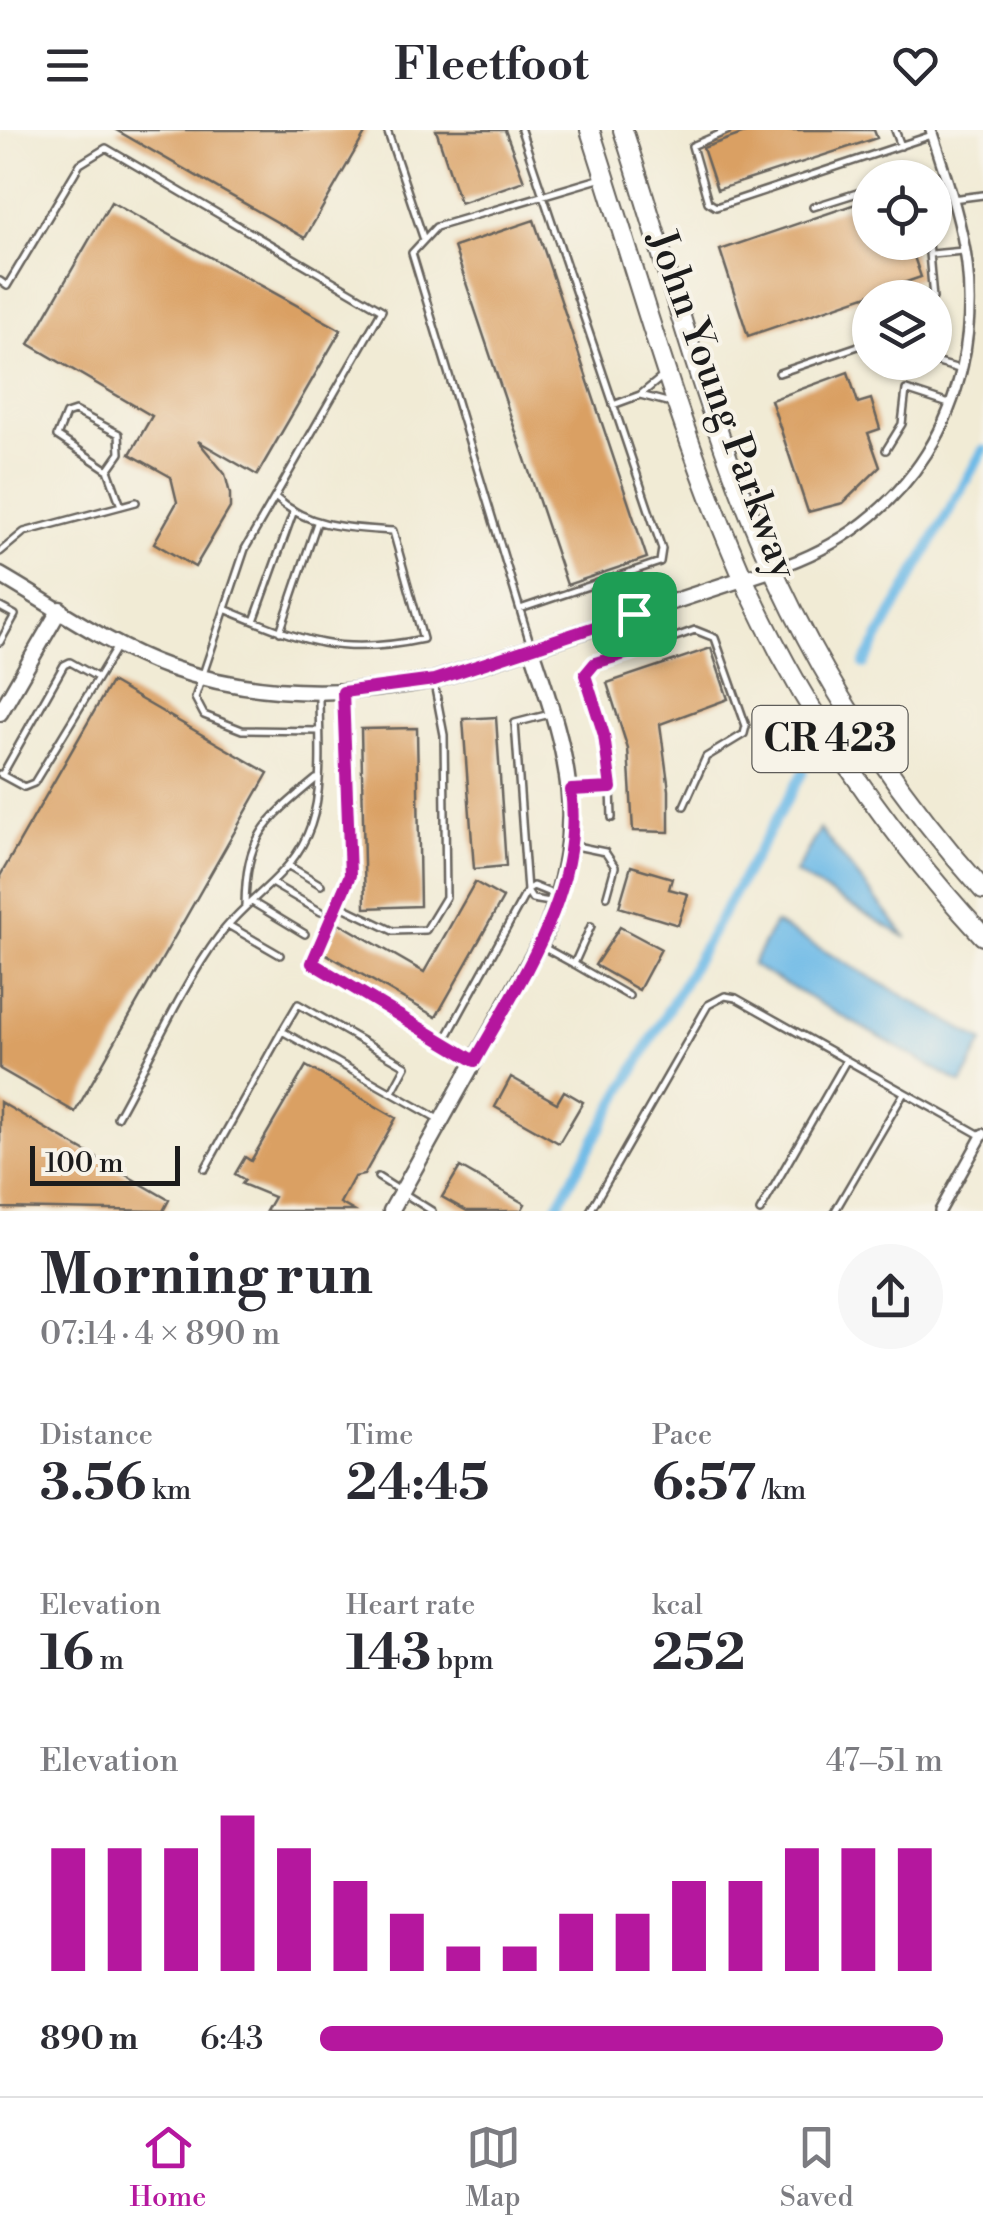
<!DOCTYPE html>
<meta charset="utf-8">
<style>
:root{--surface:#fff;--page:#f7f7f7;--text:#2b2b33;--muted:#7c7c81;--line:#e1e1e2;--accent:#b5179e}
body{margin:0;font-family:"Libre Bodoni",serif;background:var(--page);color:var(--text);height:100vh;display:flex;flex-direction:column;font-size:38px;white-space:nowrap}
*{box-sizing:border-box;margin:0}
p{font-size:32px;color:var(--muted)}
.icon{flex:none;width:55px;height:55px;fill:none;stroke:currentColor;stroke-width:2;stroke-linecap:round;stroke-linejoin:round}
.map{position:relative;height:1081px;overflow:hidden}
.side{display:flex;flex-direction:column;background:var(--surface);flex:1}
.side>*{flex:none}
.controls{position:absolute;left:852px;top:30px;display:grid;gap:20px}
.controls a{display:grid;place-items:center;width:100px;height:100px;border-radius:50%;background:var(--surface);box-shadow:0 2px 8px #0004;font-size:50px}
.scale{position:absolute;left:30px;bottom:25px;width:150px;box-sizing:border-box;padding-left:10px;border:5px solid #1c1c1c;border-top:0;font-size:28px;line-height:35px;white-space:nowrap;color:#1c1c1c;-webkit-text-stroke:8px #f7f3e8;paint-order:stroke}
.pin{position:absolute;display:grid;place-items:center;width:85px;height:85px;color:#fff;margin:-42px;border-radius:20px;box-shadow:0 5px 15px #0006}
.round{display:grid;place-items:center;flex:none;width:105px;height:105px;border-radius:52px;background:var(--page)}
.summary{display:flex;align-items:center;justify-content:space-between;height:170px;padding:0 40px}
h1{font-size:55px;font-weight:700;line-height:75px}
.metrics{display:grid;grid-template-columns:repeat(3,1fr);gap:15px;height:170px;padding:10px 40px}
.metrics div{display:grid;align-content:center}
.metrics b{font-size:50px;font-weight:700}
.metrics small{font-size:28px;font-weight:400}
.metrics p{font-size:28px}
.chart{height:280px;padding:20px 40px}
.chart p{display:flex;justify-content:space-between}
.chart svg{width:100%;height:180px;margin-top:10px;stroke:var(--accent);stroke-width:6}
ul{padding:0 40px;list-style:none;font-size:32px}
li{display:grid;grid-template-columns:160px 120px 1fr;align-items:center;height:75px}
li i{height:25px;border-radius:12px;background:var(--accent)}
header{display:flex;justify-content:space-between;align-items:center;height:130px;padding:0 40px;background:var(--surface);font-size:45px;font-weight:700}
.tabs{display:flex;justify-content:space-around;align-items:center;height:140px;border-top:2px solid var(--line);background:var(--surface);font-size:28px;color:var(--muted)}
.tabs a{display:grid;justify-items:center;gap:5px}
.tabs .on{color:var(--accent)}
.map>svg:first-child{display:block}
.water{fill:#6dbae7;stroke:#446b82;stroke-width:2.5}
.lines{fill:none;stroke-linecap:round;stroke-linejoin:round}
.canal{stroke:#6dbae7;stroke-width:10}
.building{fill:#daa064}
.lane-casing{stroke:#67645d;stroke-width:10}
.street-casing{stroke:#67645d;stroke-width:14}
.secondary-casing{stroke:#67645d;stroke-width:19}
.highway-casing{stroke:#67645d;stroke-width:22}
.lane{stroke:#fff;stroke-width:5}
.street{stroke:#fff;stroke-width:9}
.secondary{stroke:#fff;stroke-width:14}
.highway{stroke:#fff;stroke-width:18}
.route-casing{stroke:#fff;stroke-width:20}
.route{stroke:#b5179e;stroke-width:12}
.labels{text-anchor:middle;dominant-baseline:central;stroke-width:8;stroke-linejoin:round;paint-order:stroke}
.shield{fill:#f7f3e8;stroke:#5e5c59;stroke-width:2.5}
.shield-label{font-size:38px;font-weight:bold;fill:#1c1c1c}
.street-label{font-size:40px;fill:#1c1c1c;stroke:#f7f3e8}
</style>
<header><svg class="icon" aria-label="menu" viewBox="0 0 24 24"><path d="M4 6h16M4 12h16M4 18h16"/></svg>Fleetfoot<svg class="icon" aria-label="heart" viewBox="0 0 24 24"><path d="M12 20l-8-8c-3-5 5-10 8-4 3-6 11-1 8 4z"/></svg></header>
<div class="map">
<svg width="983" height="1081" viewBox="0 0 983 1081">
<rect width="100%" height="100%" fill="#f7f3e8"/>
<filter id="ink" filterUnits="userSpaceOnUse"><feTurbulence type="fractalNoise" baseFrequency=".01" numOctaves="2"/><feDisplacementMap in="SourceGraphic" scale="20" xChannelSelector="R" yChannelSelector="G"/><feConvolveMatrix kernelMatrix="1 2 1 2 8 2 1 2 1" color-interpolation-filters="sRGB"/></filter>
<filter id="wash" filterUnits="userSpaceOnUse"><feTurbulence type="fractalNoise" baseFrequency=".0048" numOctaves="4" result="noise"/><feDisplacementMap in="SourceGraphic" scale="40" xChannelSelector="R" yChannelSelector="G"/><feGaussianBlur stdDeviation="2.25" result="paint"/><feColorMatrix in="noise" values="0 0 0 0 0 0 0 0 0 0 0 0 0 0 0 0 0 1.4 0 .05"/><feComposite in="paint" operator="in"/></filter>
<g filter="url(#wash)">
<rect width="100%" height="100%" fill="#f1ebd5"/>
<path class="water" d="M820,699L907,808L795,743Z
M775,793L983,911L962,954L752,835Z"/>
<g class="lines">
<path class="canal" d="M864,534L983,320
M554,1081L803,642"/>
</g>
<g id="blocks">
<path class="building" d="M116,0H367L305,108Z
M436,0H505L524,51L460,73Z
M753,0H874L877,8L717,60L703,18Z
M870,69V112H909L921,147L748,206L720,120Z
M111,72L341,200L257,345L198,311L225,344L230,364V378L195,437L154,413L177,372L171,347L130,324L152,286L29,214Z
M534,90L647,428L567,455L454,117Z
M848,242L858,273L871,269L880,299L868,303L880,337L843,373L808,382L771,270Z
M711,518L728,569L660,594L669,660V702L633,701L628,619L607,553Z
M111,552L268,643L75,982L0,939V746Z
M496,587L506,736L474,739L463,589Z
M417,598L420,776L365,778L361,599Z
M631,736L672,748L669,759L688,764L678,795L619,777Z
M475,752L503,768L436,887L323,822L339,793L424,842Z
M620,797L661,819L639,860L595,835Z
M306,936L396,988L364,1045L354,1047L340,1073L354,1081H266L274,1067L242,1054L245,1050L235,1044L245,1027L251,1031Z
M511,947L557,973L564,961L583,972L559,1013L495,977Z
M0,972L169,1070L163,1081L0,1078Z
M460,1037L525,1074L521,1081H467L442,1067Z"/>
</g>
</g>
<g filter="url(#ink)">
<use href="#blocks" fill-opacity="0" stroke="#67645d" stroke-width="2.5"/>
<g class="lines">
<g class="lane-casing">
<path id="lane" d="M387,0L424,110
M729,0L692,16L708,72L716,77L932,5
M895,0L901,16
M905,48H911
M952,69L983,65
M813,77L870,59
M928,112L933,168
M931,124L963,121
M0,151L7,156L80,34L106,18L382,180L245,419L195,568L204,585L242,600L319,601
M935,232L959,239
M779,243L870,212
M640,265L671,273
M613,275L640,265L662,247
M886,320L902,294L906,260L949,274
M108,340L120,323L119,304L75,281L66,284L57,306L108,340L121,376
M0,422L24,402L136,372
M0,477L15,485L0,512
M520,479L660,432L662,419L521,0
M227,480C302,511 340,527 423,509L393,401C350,398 309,398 276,368
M635,487L645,518L695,500L715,508L746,596L744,604L706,627L684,676
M254,491L293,383
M280,502L317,393
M531,516L412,123L436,97L602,48
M343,565L350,745L312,833L473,929
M0,644L24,657L34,653L116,518
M2,645L64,535L70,532L95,546
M611,658L612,688
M571,660L611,658L604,605L585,545L595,533L645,518
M571,715L605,722L615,737L607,766
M289,736L321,755
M273,754L321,782
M527,760L533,756L553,764
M527,761L532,769L550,772
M252,772L305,804
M245,776C246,706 264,692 316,649
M341,776L393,801L426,800L446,767L444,605L434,553
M228,795L280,825
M541,816L574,834L591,796
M574,834L629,866
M444,912L527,761L515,593L550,584
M392,962L406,936L298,874L282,901L440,990
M117,987C149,931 181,857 219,806C248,766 294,746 311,695C324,656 319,607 319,565
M205,1039L282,901
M378,1047L432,1081
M590,1081L708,875L725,866L736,868L982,1006
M760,1081L846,931
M835,1081L904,963"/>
</g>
<g class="street-casing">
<path id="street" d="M774,439C908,396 983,275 967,134C961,88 945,44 931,0
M940,1081L983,1004"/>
</g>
<g class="secondary-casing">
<path id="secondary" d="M0,445C54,476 109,516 168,537C253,567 346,567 434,550L773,439
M0,583L60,479
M391,1081L544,806C588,691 570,632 532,519"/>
</g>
<g class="highway-casing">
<path id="highway" d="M590,0C640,154 682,313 749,461C808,588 888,703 983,806
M623,0C669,141 706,288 766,424C820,547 894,660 983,760"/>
</g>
<use href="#lane" class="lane"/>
<use href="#street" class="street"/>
<use href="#secondary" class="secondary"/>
<use href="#highway" class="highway"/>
</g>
</g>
<g class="lines" filter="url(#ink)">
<g class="route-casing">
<path id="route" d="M634,484L645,518L595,533L585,545L604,605L611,658L571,660C584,760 521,848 475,931L312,833L350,745L343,562L434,550Z"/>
</g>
<use href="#route" class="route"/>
</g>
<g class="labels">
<rect class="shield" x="752.5" y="576" width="155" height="66" rx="8"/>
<g class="shield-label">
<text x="830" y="609">CR 423</text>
</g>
<g class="street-label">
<text transform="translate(722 275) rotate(70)">John Young Parkway</text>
</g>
</g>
</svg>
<div class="controls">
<a><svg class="icon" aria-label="locate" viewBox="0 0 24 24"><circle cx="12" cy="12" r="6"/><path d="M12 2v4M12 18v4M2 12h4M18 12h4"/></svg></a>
<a><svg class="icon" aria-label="layers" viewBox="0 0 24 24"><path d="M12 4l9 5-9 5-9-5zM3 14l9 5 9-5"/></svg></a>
</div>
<div class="scale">100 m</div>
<div class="pin" style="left:634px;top:484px;background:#1e9e55"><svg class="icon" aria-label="arrive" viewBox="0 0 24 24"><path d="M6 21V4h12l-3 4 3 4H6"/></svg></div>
</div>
<section class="side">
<div class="summary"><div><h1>Morning run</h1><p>07:14 · 4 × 890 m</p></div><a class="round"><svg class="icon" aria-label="share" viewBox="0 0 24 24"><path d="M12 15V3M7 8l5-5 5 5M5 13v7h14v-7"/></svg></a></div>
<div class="metrics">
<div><p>Distance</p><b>3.56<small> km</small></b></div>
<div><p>Time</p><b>24:45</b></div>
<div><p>Pace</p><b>6:57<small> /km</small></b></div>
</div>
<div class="metrics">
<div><p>Elevation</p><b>16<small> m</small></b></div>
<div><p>Heart rate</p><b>143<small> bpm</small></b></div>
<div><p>kcal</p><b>252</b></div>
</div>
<div class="chart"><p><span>Elevation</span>47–51 m</p>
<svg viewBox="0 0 160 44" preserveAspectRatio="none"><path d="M5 44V14M15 44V14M25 44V14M35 44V6M45 44V14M55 44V22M65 44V30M75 44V38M85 44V38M95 44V30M105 44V30M115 44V22M125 44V22M135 44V14M145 44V14M155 44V14"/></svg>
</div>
<ul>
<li><b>890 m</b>6:43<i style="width:100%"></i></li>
</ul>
</section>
<nav class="tabs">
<a class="on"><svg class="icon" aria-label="home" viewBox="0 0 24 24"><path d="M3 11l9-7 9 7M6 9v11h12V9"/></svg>Home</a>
<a><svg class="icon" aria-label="map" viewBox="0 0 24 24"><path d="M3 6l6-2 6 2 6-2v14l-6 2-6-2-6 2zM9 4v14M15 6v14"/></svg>Map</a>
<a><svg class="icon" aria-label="saved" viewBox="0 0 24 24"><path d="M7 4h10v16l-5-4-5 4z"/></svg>Saved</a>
</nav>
